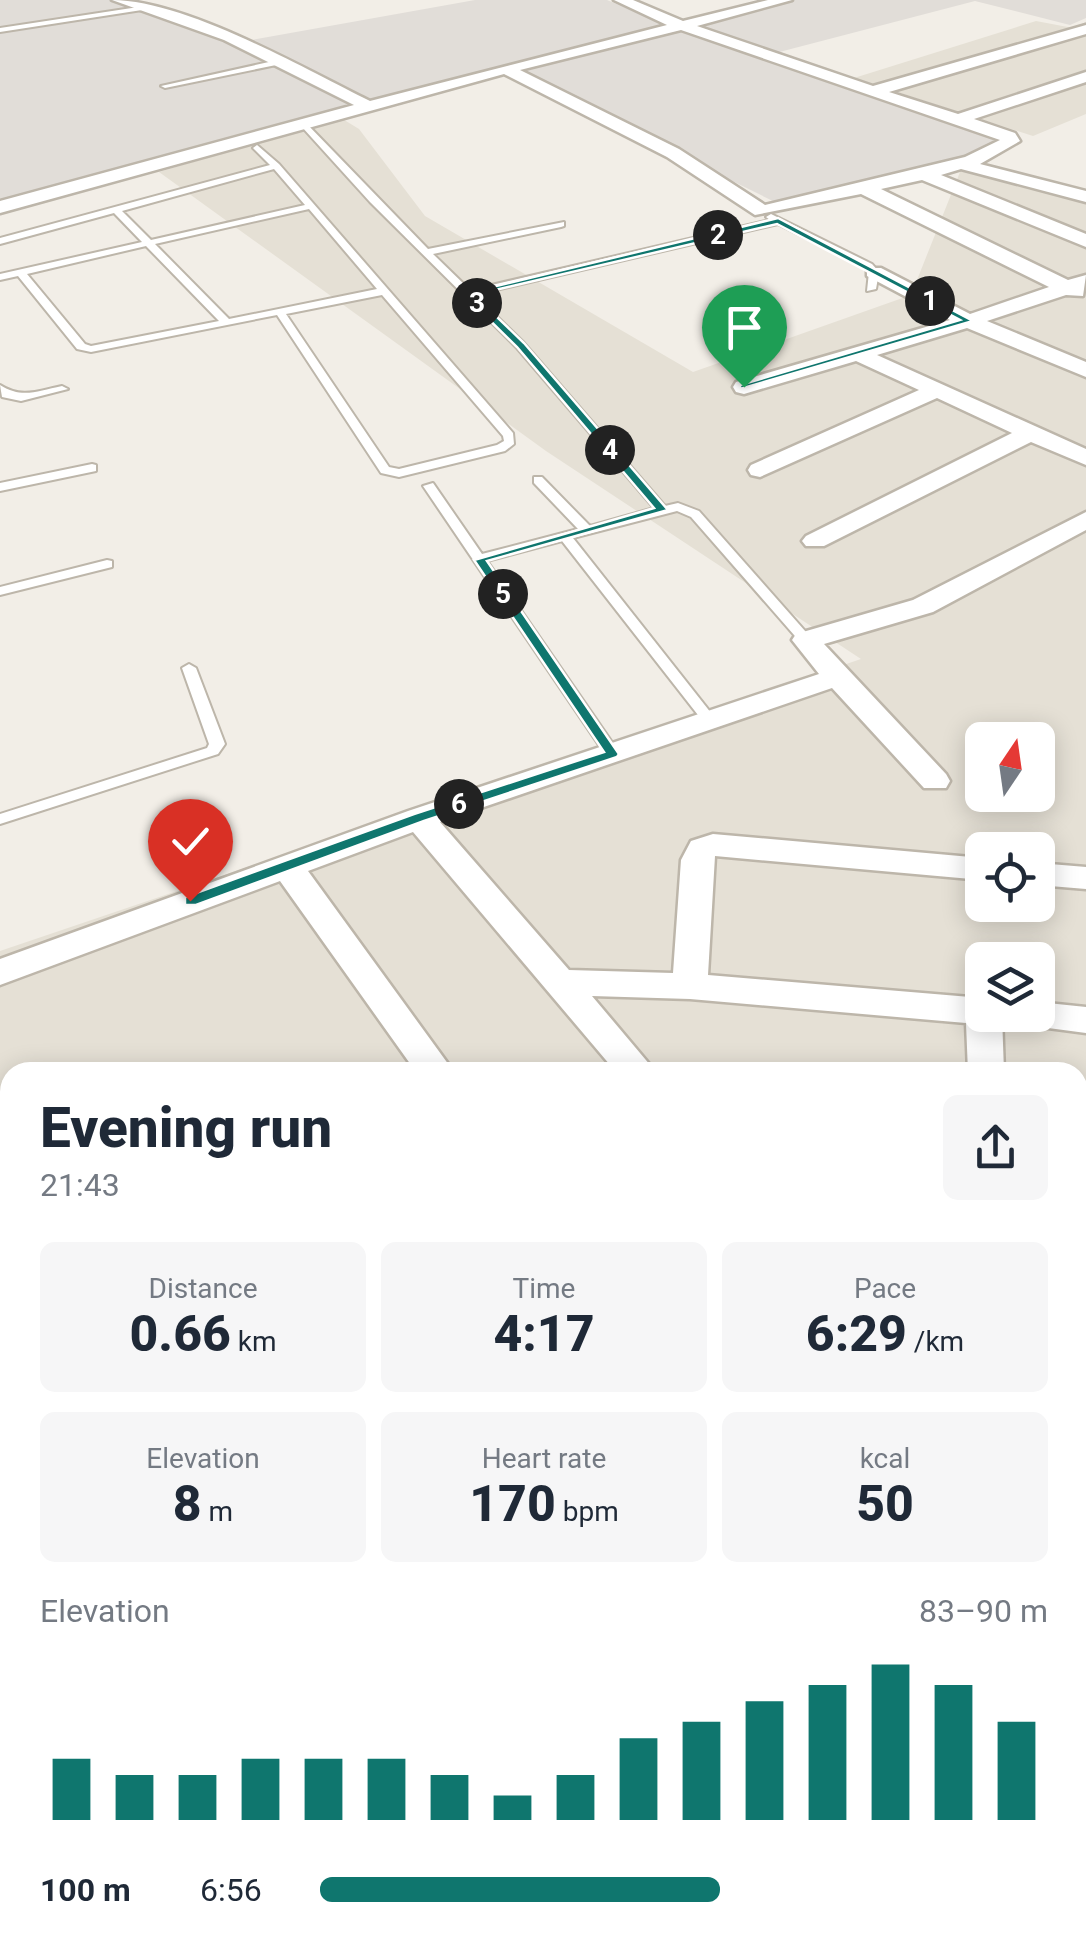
<!DOCTYPE html>
<meta charset="utf-8">
<style>
:root{--surface:#fff;--page:#f6f6f7;--text:#1f2937;--muted:#747a83;--accent:#0f766e}
body{margin:0;font-family:Roboto,sans-serif;background:var(--page);color:var(--text);height:100vh;display:flex;flex-direction:column;font-size:38px;white-space:nowrap}
*{box-sizing:border-box;margin:0}
p{font-size:32px;color:var(--muted)}
.icon{flex:none;width:55px;height:55px;fill:none;stroke:currentColor;stroke-width:2;stroke-linecap:round;stroke-linejoin:round}
.map{position:relative;flex:1;overflow:hidden}
.drawer{position:absolute;left:0px;top:1062px;width:1088px;height:888px;display:flex;flex-direction:column;background:var(--surface);border-radius:30px 30px 0 0;box-shadow:0 5px 25px #0003}
.drawer>*{flex:none}
.needle{width:65px;rotate:13deg}
.buttons{position:absolute;left:965px;top:722px;display:grid;gap:20px}
.buttons a{display:grid;place-items:center;width:90px;height:90px;border-radius:15px;background:var(--surface);box-shadow:0 5px 25px #0003;font-size:50px}
.pin{position:absolute;display:grid;place-items:center;width:85px;height:85px;color:#fff;margin:-102px -42px;border-radius:50% 50% 50% 0;rotate:-45deg;box-shadow:0 0 10px #0007}
.pin .icon{rotate:45deg}
.km{position:absolute;width:50px;height:50px;margin:-25px;border-radius:50%;background:#222;color:#fff;font-size:28px;line-height:50px;text-align:center}
.round{display:grid;place-items:center;flex:none;width:105px;height:105px;border-radius:15px;background:var(--page)}
.overview{display:flex;align-items:center;justify-content:space-between;height:170px;padding:0 40px}
h1{font-size:55px;font-weight:800;line-height:75px}
.stats{display:grid;grid-template-columns:repeat(3,1fr);gap:15px;height:170px;padding:10px 40px}
.stats div{display:grid;align-content:center;border-radius:15px;background:var(--page);text-align:center}
.stats b{font-size:50px;font-weight:800}
.stats small{font-size:28px;font-weight:400}
.stats p{font-size:28px}
.chart{height:280px;padding:20px 40px}
.chart p{display:flex;justify-content:space-between}
.chart svg{width:100%;height:180px;margin-top:10px;stroke:var(--accent);stroke-width:6}
ul{padding:0 40px;list-style:none;font-size:32px}
li{display:grid;grid-template-columns:160px 120px 1fr;align-items:center;height:75px}
li i{height:25px;border-radius:12px;background:var(--accent)}
.map>svg:first-child{display:block}
.residential{fill:#e5e0d5;fill-rule:evenodd}
.industrial{fill:#e1ddd8}
.lines{fill:none;stroke-linecap:round;stroke-linejoin:round}
.service-casing{stroke:#bdb6aa;stroke-width:4}
.minor-casing{stroke:#bdb6aa;stroke-width:5}
.tertiary-casing{stroke:#bdb6aa;stroke-width:6}
.service{fill:#fff;fill-rule:evenodd}
.minor{fill:#fff;fill-rule:evenodd}
.tertiary{fill:#fff;fill-rule:evenodd}
.route{fill:#0f766e;stroke:#fff;stroke-width:2.5}
</style>
<div class="map">
<svg width="1086" height="1948" viewBox="0 0 1086 1948">
<rect width="100%" height="100%" fill="#f2eee7"/>
<path class="residential" d="M1036,21L1073,28L1086,22V114L1033,136L854,78Z
M341,118L359,129L425,216L693,372L911,295L964,162L1086,196V1948H0V951L861,659L546,451L159,172ZM982,740H1038V795H982ZM982,850H1038V905H982ZM982,960H1038V1015H982ZM10,1072H1078V1940H10Z"/>
<path class="industrial" d="M0,0H110L235,43L475,0H607L671,27L772,0H1086V18L1070,25L975,1L764,56L1006,138L956,163L777,203L508,71L0,203Z"/>
<g class="lines">
<g class="service-casing">
<path id="service" d="M145,6L142,10L0,32V28Z
M278,60L281,64L165,88L161,86Z
M305,122L428,249L564,222V226L561,227L433,254L470,290L770,220L766,217L771,214L872,264L879,272L876,289L867,291L869,272L866,268L778,224L475,295L524,343L665,506L678,503L699,511L813,640L806,644L801,643L691,517L677,511L573,538L715,718V724H705L562,541L487,561L620,754L612,759L607,757L423,486L433,483L482,554L578,529L534,483V477H542L590,526L654,508L516,347L370,202L302,127Z
M257,145L279,164L513,433L514,444L505,451L399,477L381,473L277,315L91,352L77,349L18,276L0,280V274L142,242L114,213L0,244V238L270,165L253,148ZM274,169L305,205L151,240L122,211ZM309,209L377,289L229,319L155,244ZM146,246L219,321L91,346L85,344L27,274ZM382,295L503,436L504,441L497,445L399,469L389,467L286,314Z
M0,385C22,399 37,391 62,386L68,389L21,401L2,397Z
M92,464L96,465V471L0,491V483Z
M107,560L112,561V567L0,595V587Z
M189,664L196,668L225,744L218,754L0,824V814L207,748L209,744L182,668Z"/>
</g>
<g class="minor-casing">
<path id="minor" d="M112,0C185,0 303,68 370,101L667,25L614,0H633L683,21L768,0H792L697,26L873,86L1086,25V34L889,92L958,114L1086,72V82L974,119L1015,133L1020,141L980,164L1086,191V202L961,169L941,175L1086,234V247L922,180L881,189L1068,280L1086,275L1083,296L1066,295L987,321L1086,362V377L967,328L877,355L1086,449V465L1031,442L824,546H806L802,541L806,536L1012,433L937,398L760,477L751,475L748,470L751,465L919,390L856,361L744,394L736,392L733,387L736,382L950,320L867,276V268H881L970,314L1049,287L861,194L755,215L667,157L504,74L0,213V201L354,105L224,40ZM681,30L1000,140L965,157L765,205L679,149L520,70Z
M1086,512V530L933,612L824,644L946,774L950,781L946,788H924L832,688L440,822L569,970L673,973L681,860L691,841L713,834L982,858V880L715,856L708,975L982,998V1015H1002L1004,1072H968L966,1023L690,999L592,996L656,1072H616L413,832L308,871L454,1072H416L280,881L0,985V959L408,811L819,674L792,640L796,634L913,600Z
M1038,863L1086,867V889L1038,885Z
M1038,1002L1086,1007V1033L1018,1024L1013,1015H1038Z
M1078,1571L1086,1574V1630L1078,1627Z"/>
</g>
<g class="tertiary-casing">
<path id="tertiary" d="M0,1158L10,1161V1225L0,1222Z
M0,1356L10,1360V1429L0,1426Z
M139,1940H207L209,1948H141Z
M215,1940H283L285,1948H217Z"/>
</g>
<use href="#service" class="service"/>
<use href="#minor" class="minor"/>
<use href="#tertiary" class="tertiary"/>
</g>
<path class="route" d="M778,218L973,321L740,389V385L960,320L777,224L474,295L524,343L668,510L487,561L619,754L617,757L424,821L196,905H185V897L414,814L604,752L474,560L654,508L517,347L463,294Z"/>
</svg>
<div class="buttons">
<a><svg class="needle" viewBox="-14 -14 28 28"><path d="M0-13l5 13h-10z" fill="#e53935"/><path d="M0 13l5-13h-10z" fill="#747a83"/></svg></a>
<a><svg class="icon" aria-label="locate" viewBox="0 0 24 24"><circle cx="12" cy="12" r="6"/><path d="M12 2v4M12 18v4M2 12h4M18 12h4"/></svg></a>
<a><svg class="icon" aria-label="layers" viewBox="0 0 24 24"><path d="M12 4l9 5-9 5-9-5zM3 14l9 5 9-5"/></svg></a>
</div>
<div class="pin" style="left:744px;top:387px;background:#1e9e55"><svg class="icon" aria-label="arrive" viewBox="0 0 24 24"><path d="M6 21V4h12l-3 4 3 4H6"/></svg></div>
<div class="pin" style="left:190px;top:901px;background:#d93025"><svg class="icon" aria-label="check" viewBox="0 0 24 24"><path d="M5 12l5 5 9-10"/></svg></div>
<b class="km" style="left:930px;top:301px">1</b>
<b class="km" style="left:718px;top:235px">2</b>
<b class="km" style="left:477px;top:303px">3</b>
<b class="km" style="left:610px;top:450px">4</b>
<b class="km" style="left:503px;top:594px">5</b>
<b class="km" style="left:459px;top:804px">6</b>
<section class="drawer">
<div class="overview"><div><h1>Evening run</h1><p>21:43</p></div><a class="round"><svg class="icon" aria-label="share" viewBox="0 0 24 24"><path d="M12 15V3M7 8l5-5 5 5M5 13v7h14v-7"/></svg></a></div>
<div class="stats">
<div><p>Distance</p><b>0.66<small> km</small></b></div>
<div><p>Time</p><b>4:17</b></div>
<div><p>Pace</p><b>6:29<small> /km</small></b></div>
</div>
<div class="stats">
<div><p>Elevation</p><b>8<small> m</small></b></div>
<div><p>Heart rate</p><b>170<small> bpm</small></b></div>
<div><p>kcal</p><b>50</b></div>
</div>
<div class="chart"><p><span>Elevation</span>83–90 m</p>
<svg viewBox="0 0 160 44" preserveAspectRatio="none"><path d="M5 44V29M15 44V33M25 44V33M35 44V29M45 44V29M55 44V29M65 44V33M75 44V38M85 44V33M95 44V24M105 44V20M115 44V15M125 44V11M135 44V6M145 44V11M155 44V20"/></svg>
</div>
<ul>
<li><b>100 m</b>6:56<i style="width:55%"></i></li>
</ul>
</section>
</div>
